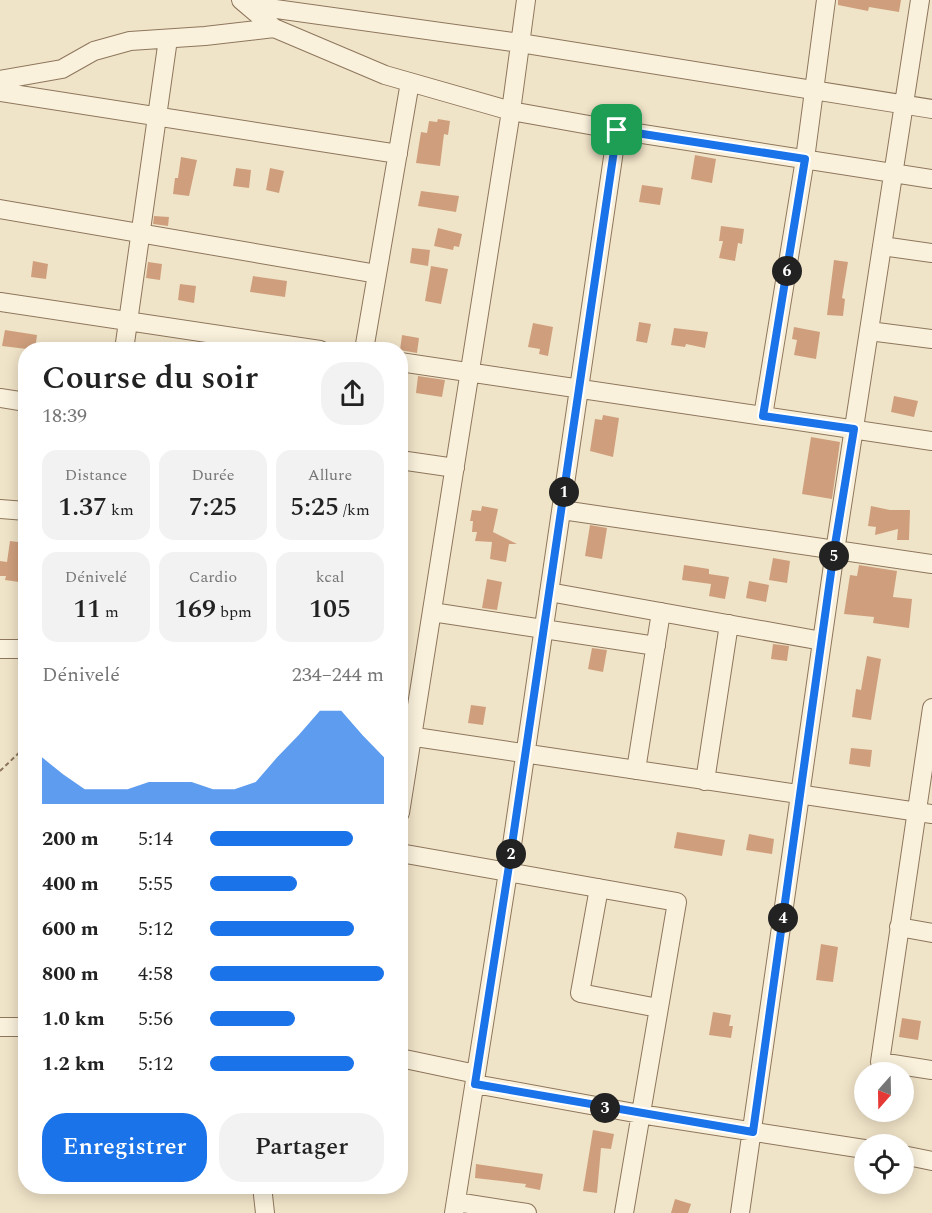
<!DOCTYPE html>
<html lang="fr">
<meta charset="utf-8">
<style>
:root{--surface:#fff;--page:#f2f2f2;--text:#222;--muted:#767676;--accent:#1a73e8}
body{margin:0;font-family:Spectral,serif;background:var(--page);color:var(--text);height:100vh;display:flex;flex-direction:column;font-size:22px;white-space:nowrap}
*{box-sizing:border-box;margin:0}
p{font-size:20px;color:var(--muted)}
.icon{flex:none;width:33px;height:33px;fill:none;stroke:currentColor;stroke-width:2;stroke-linecap:round;stroke-linejoin:round}
.map{position:relative;flex:1;overflow:hidden}
.panel{position:absolute;left:18px;top:342px;width:390px;height:852px;display:flex;flex-direction:column;background:var(--surface);border-radius:24px;box-shadow:0 3px 15px #0003}
.panel>*{flex:none}
.needle{width:39px;rotate:200deg}
.fabs{position:absolute;left:854px;top:1062px;display:grid;gap:12px}
.fabs a{display:grid;place-items:center;width:60px;height:60px;border-radius:50%;background:var(--surface);box-shadow:0 3px 15px #0003;font-size:30px}
.pin{position:absolute;display:grid;place-items:center;width:51px;height:51px;color:#fff;margin:-26px;border-radius:12px;box-shadow:0 3px 9px #0006}
.km{position:absolute;width:30px;height:30px;margin:-15px;border-radius:50%;background:#222;color:#fff;font-size:16px;line-height:30px;text-align:center}
.round{display:grid;place-items:center;flex:none;width:63px;height:63px;border-radius:24px;background:var(--page)}
.overview{display:flex;align-items:center;justify-content:space-between;height:102px;padding:0 24px}
h1{font-size:33px;font-weight:600;line-height:45px}
.figures{display:grid;grid-template-columns:repeat(3,1fr);gap:9px;height:102px;padding:6px 24px}
.figures div{display:grid;align-content:center;border-radius:15px;background:var(--page);text-align:center}
.figures b{font-size:26px;font-weight:600}
.figures small{font-size:16px;font-weight:400}
.figures p{font-size:16px}
.chart{height:168px;padding:12px 24px}
.chart p{display:flex;justify-content:space-between}
.chart svg{width:100%;height:108px;margin-top:6px;fill:var(--accent);opacity:.7}
.cta{display:flex;gap:12px;margin-top:auto;padding:12px 24px}
.cta a{flex:1;height:69px;border-radius:24px;background:var(--accent);color:#fff;font-size:24px;font-weight:600;line-height:69px;text-align:center}
.cta a+a{background:var(--page);color:var(--text)}
ul{padding:0 24px;list-style:none;font-size:20px}
li{display:grid;grid-template-columns:96px 72px 1fr;align-items:center;height:45px}
li i{height:15px;border-radius:8px;background:var(--accent)}
.map>svg:first-child{display:block}
.building{fill:#cf9f7d}
.lines{fill:none;stroke-linecap:round;stroke-linejoin:round}
.minor-casing{stroke:#8d765c;stroke-width:20}
.path{stroke:#8d765c;stroke-width:2;stroke-dasharray:4.5 3;stroke-linecap:butt}
.minor{stroke:#faf1dc;stroke-width:18}
.route-casing{stroke:#fff;stroke-width:12}
.route{stroke:#1a73e8;stroke-width:8}
</style>
<div class="map">
<svg width="932" height="1213" viewBox="0 0 932 1213">
<rect width="100%" height="100%" fill="#f0e4c8"/>
<path class="building" d="M838,0H901L899,12L869,7L868,11L838,5Z
M438,119L450,121L448,135L444,134L440,166L416,163L421,132L427,133L429,121L437,122Z
M695,155L716,159L712,183L691,179Z
M181,157L197,160L189,196L173,194L175,178H178Z
M236,168L251,170L249,188L233,186Z
M270,168L284,171L279,193L266,190Z
M642,185L663,188L660,205L639,202Z
M421,191L459,196L456,212L418,206Z
M154,216L169,217L168,226L153,224Z
M721,226L744,229L742,244L738,243L735,261L719,258L723,241H719Z
M438,228L462,234L459,247L454,246L453,250L434,246Z
M412,248L430,250L428,266L410,263Z
M834,260L848,262L842,298L845,299L843,316L827,315Z
M33,261L48,264L46,279L31,277Z
M148,262L162,264L160,280L146,278Z
M431,266L448,269L441,304L425,301Z
M253,276L287,281L285,297L250,292Z
M180,284L196,286L194,303L178,300Z
M639,322L651,324L647,343L636,341Z
M533,323L553,327L548,356L539,354L540,349L528,347Z
M794,327L820,332L816,359L794,355L797,340L792,339Z
M674,328L708,332L705,348L686,344L685,347L671,345Z
M5,330L37,335L35,350L2,346Z
M402,335L419,338L417,353L400,350Z
M418,376L445,380L442,397L416,393Z
M894,396L918,401L914,417L891,412Z
M603,415L619,418L613,457L590,451L595,419L602,420Z
M811,437L840,442L832,499L802,494Z
M482,506L498,509L493,532L517,544H509L506,562L490,559L492,542L475,541L477,532H472L473,521H470L472,510L481,511Z
M871,506L890,510H910L909,540H897L898,529L875,535L876,527L868,526Z
M590,525L607,528L602,559L585,556Z
M10,541L26,543V583L5,580L6,576H0V561L7,562Z
M773,558L790,561L787,583L769,580Z
M684,565L709,569V574L729,577L725,599L709,596L711,584L682,580Z
M859,565L897,571L893,597L912,599L909,628L873,623L874,617L844,614L850,575L857,576Z
M487,579L502,582L497,610L482,608Z
M749,581L769,585L766,602L746,598Z
M773,644L789,646L787,661L771,659Z
M592,648L607,650L603,672L588,669Z
M867,656L881,659L871,720L852,717L856,689L861,690Z
M471,705L486,707L483,725L468,723Z
M851,748L872,750L870,767L849,764Z
M677,832L725,840L722,856L674,848Z
M749,834L774,839L772,854L746,850Z
M821,944L838,947L833,982L816,980Z
M713,1012L731,1015L729,1026H733L731,1038L709,1035Z
M902,1018L921,1021L918,1040L899,1037Z
M593,1130L614,1134L611,1149L601,1148L597,1193L583,1191Z
M476,1164L543,1174L540,1190L525,1187L526,1184L475,1178Z
M675,1199L691,1204L688,1213H671Z"/>
<g class="lines">
<g class="minor-casing">
<path id="minor" d="M241,0L274,28L385,75L511,111L617,130L932,179
M247,5L520,43L932,109
M0,80L62,69L94,51L130,41L205,36L274,28
M0,92L398,154
M0,209L377,274
M882,246L932,253
M0,302L320,350
M869,331L932,339
M124,350L168,39
M364,350L410,82
M400,362L932,441
M0,398L26,402
M763,416L805,159L826,0
M400,460L455,468
M0,509L26,511
M562,510L932,564
M549,592L822,641
M432,612L656,646
M0,649H26
M932,708L880,1062L932,1070
M402,735L932,814
M636,770L661,612
M705,781L729,624
M400,813L511,111L526,0
M400,853L677,902L624,1213
M599,888L580,993L658,1008
M899,927L932,933
M0,1027H26
M400,1058L476,1074
M475,1084L640,1114L864,1149
M903,1155L932,1161
M262,1186L265,1213
M456,1202L527,1213
M454,1213L508,872L617,130
M740,1213L835,551L920,0"/>
</g>
<path class="path" d="M0,771L26,746"/>
<use href="#minor" class="minor"/>
</g>
<g class="lines">
<g class="route-casing">
<path id="route" d="M617,130L805,159L763,416L854,429L834,551L753,1132L475,1084L508,872Z"/>
</g>
<use href="#route" class="route"/>
</g>
</svg>
<div class="fabs">
<a><svg class="needle" viewBox="-14 -14 28 28"><path d="M0-13l5 13h-10z" fill="#e53935"/><path d="M0 13l5-13h-10z" fill="#767676"/></svg></a>
<a><svg class="icon" aria-label="locate" viewBox="0 0 24 24"><circle cx="12" cy="12" r="6"/><path d="M12 2v4M12 18v4M2 12h4M18 12h4"/></svg></a>
</div>
<div class="pin" style="left:617px;top:130px;background:#1e9e55"><svg class="icon" aria-label="arrive" viewBox="0 0 24 24"><path d="M6 21V4h12l-3 4 3 4H6"/></svg></div>
<b class="km" style="left:564px;top:492px">1</b>
<b class="km" style="left:511px;top:854px">2</b>
<b class="km" style="left:605px;top:1108px">3</b>
<b class="km" style="left:783px;top:918px">4</b>
<b class="km" style="left:834px;top:556px">5</b>
<b class="km" style="left:787px;top:271px">6</b>
<section class="panel">
<div class="overview"><div><h1>Course du soir</h1><p>18:39</p></div><a class="round"><svg class="icon" aria-label="share" viewBox="0 0 24 24"><path d="M12 15V3M7 8l5-5 5 5M5 13v7h14v-7"/></svg></a></div>
<div class="figures">
<div><p>Distance</p><b>1.37<small> km</small></b></div>
<div><p>Durée</p><b>7:25</b></div>
<div><p>Allure</p><b>5:25<small> /km</small></b></div>
</div>
<div class="figures">
<div><p>Dénivelé</p><b>11<small> m</small></b></div>
<div><p>Cardio</p><b>169<small> bpm</small></b></div>
<div><p>kcal</p><b>105</b></div>
</div>
<div class="chart"><p><span>Dénivelé</span>234–244 m</p>
<svg viewBox="0 0 160 44" preserveAspectRatio="none"><path d="M0 44V25L10 32L20 38L30 38L40 38L50 35L60 35L70 35L80 38L90 38L100 35L110 25L120 16L130 6L140 6L150 16L160 25V44z"/></svg>
</div>
<ul>
<li><b>200 m</b>5:14<i style="width:82%"></i></li>
<li><b>400 m</b>5:55<i style="width:50%"></i></li>
<li><b>600 m</b>5:12<i style="width:83%"></i></li>
<li><b>800 m</b>4:58<i style="width:100%"></i></li>
<li><b>1.0 km</b>5:56<i style="width:49%"></i></li>
<li><b>1.2 km</b>5:12<i style="width:83%"></i></li>
</ul>
<div class="cta"><a>Enregistrer</a><a>Partager</a></div>
</section>
</div>
